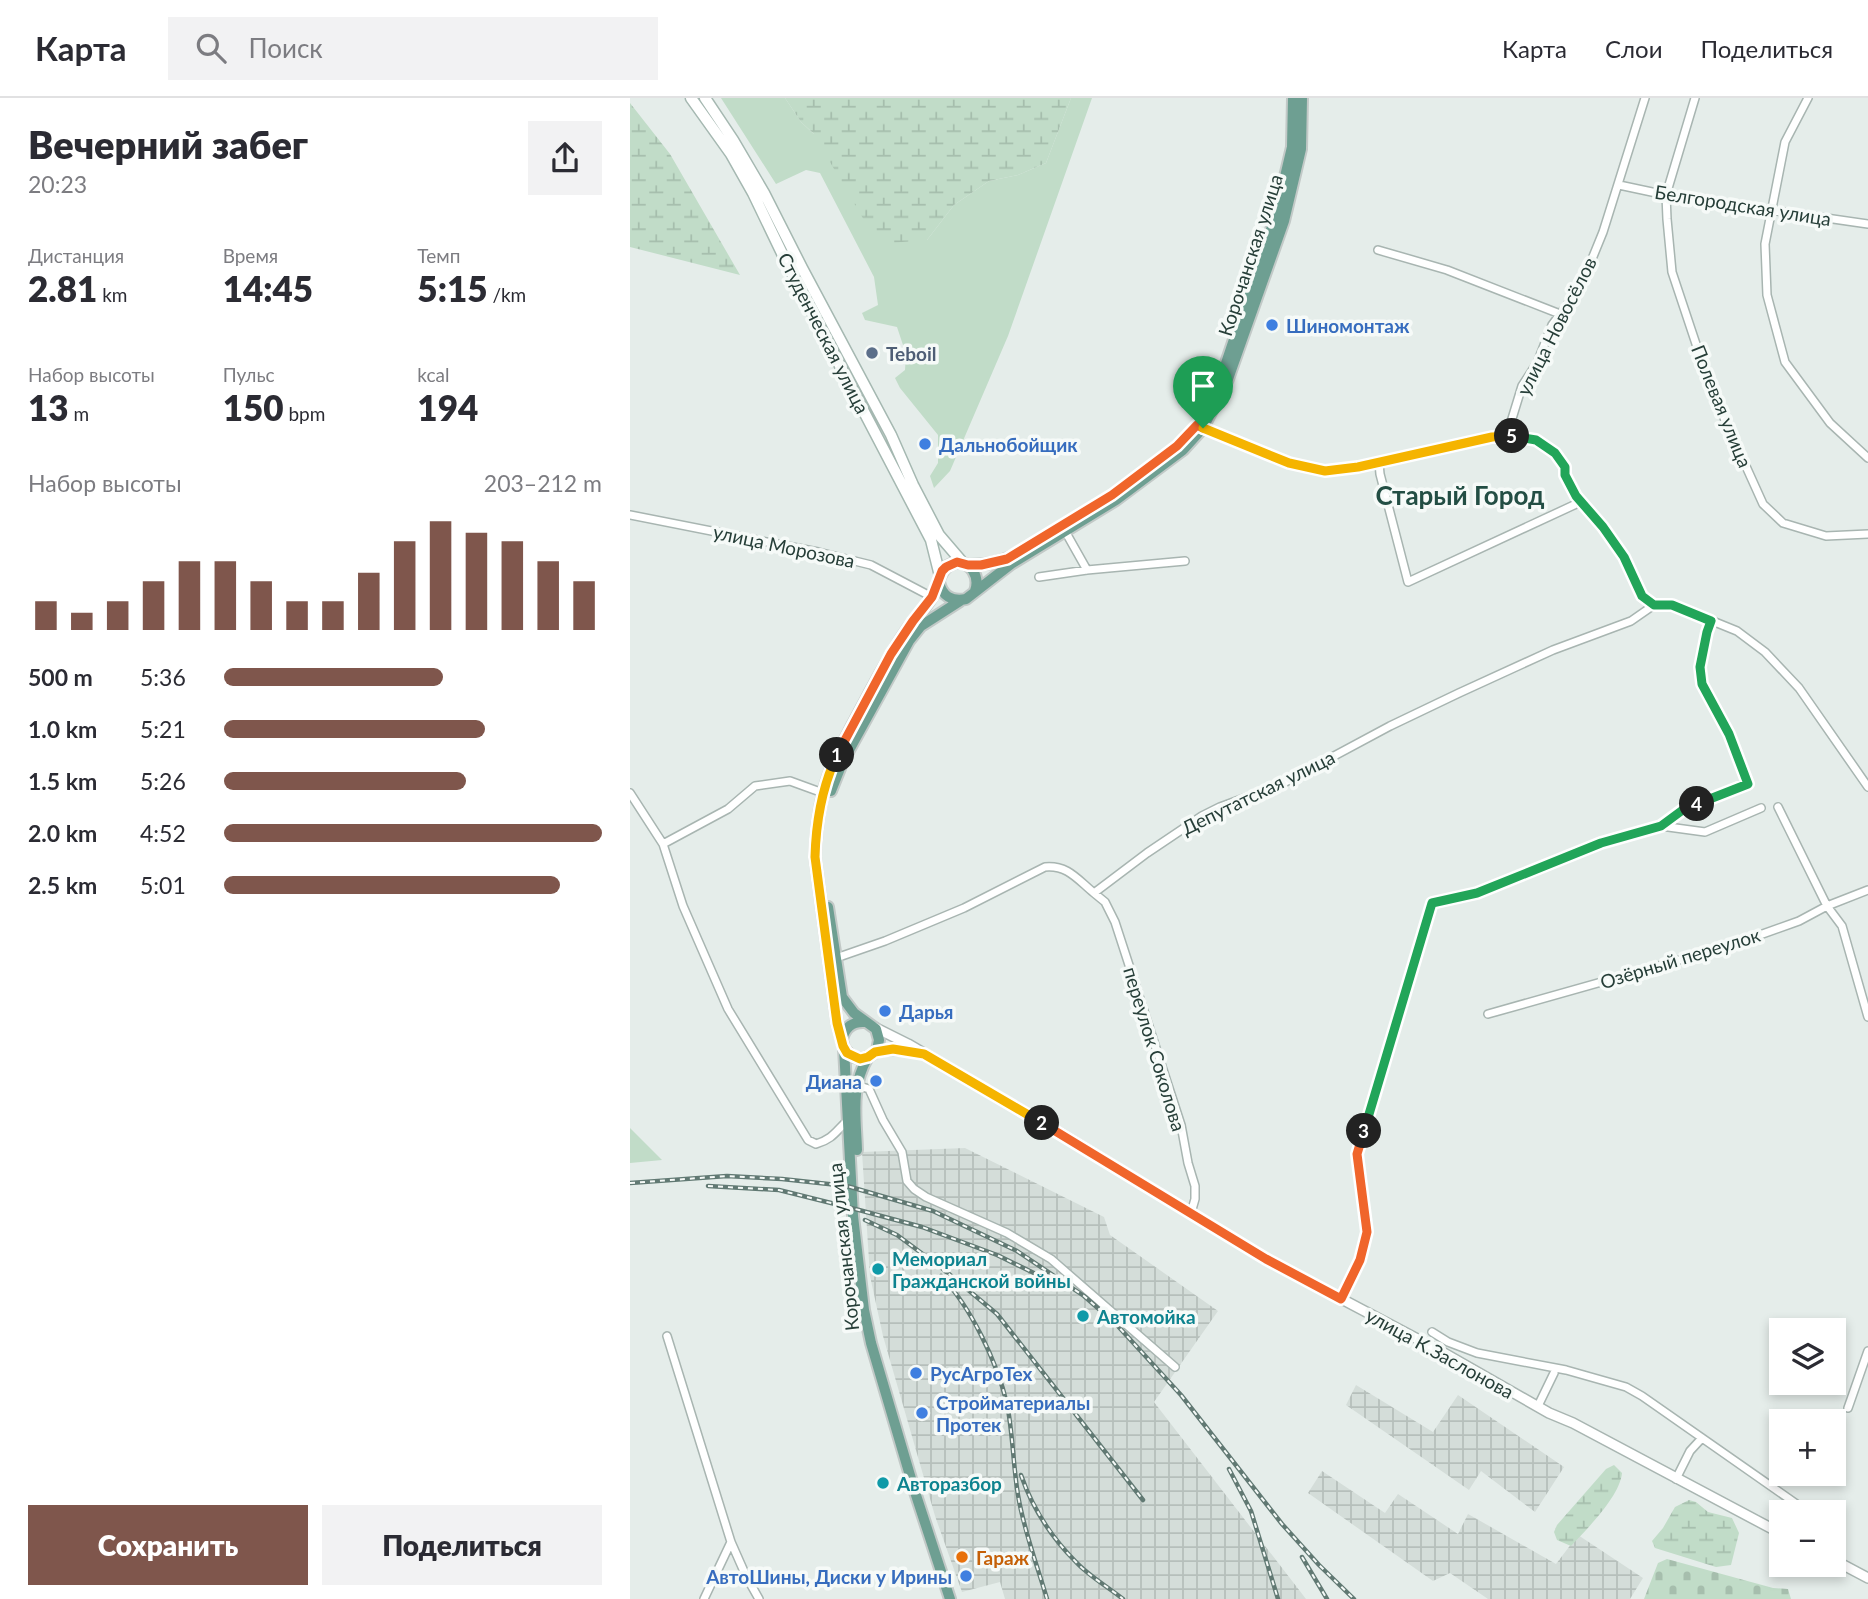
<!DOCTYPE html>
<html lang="ru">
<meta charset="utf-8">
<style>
:root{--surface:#fff;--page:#f2f2f3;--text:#2b2b33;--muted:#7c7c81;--line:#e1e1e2;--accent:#7f564c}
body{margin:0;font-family:Lato,sans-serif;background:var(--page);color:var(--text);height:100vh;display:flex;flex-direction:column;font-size:26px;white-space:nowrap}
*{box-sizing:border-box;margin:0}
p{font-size:23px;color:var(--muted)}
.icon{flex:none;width:38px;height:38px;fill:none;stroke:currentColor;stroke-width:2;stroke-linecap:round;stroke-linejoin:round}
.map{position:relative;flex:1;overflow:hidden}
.drawer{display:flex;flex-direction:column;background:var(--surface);width:630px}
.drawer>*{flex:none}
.tools{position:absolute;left:1139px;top:1220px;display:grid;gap:14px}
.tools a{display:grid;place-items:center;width:77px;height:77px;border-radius:0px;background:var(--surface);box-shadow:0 4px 10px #0003;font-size:35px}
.pin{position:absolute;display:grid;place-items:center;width:60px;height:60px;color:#fff;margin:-72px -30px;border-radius:50% 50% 50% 0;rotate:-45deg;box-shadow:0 0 7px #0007}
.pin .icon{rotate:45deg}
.km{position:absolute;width:35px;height:35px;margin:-18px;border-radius:50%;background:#222;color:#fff;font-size:19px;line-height:35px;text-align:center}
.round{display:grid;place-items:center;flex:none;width:74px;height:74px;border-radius:0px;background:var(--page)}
.head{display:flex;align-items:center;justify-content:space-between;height:119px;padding:0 28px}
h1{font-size:38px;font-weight:800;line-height:52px}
.metrics{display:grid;grid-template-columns:repeat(3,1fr);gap:10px;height:119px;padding:7px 28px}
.metrics div{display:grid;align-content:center}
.metrics b{font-size:35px;font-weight:800}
.metrics small{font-size:19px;font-weight:400}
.metrics p{font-size:19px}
.chart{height:196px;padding:14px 28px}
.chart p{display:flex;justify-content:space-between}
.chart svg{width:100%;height:126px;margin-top:7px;stroke:var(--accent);stroke-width:6}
.cta{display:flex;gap:14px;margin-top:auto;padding:14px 28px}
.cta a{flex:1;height:80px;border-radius:0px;background:var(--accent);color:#fff;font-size:28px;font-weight:800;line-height:80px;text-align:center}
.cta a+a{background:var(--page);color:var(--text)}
ul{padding:0 28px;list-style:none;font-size:23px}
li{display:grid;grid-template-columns:112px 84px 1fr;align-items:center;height:52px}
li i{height:18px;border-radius:9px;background:var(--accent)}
header{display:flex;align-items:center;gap:42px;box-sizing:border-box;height:98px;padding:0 35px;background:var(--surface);border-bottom:2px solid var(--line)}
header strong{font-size:33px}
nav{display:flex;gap:38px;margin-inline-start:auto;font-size:24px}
.search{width:490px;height:63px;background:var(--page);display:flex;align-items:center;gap:18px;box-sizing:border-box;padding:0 24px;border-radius:0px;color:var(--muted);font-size:26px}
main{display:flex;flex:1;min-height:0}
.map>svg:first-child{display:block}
.industrial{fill:url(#industrial-grid)}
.grass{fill:#c1dcc8}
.wetland{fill:url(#wetland-marsh)}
.cemetery{fill:url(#cemetery-stones)}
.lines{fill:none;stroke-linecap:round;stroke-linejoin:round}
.minor-casing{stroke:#a8b5b1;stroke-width:10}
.tertiary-casing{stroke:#a8b5b1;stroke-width:12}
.secondary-casing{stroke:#a5b8b1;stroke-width:13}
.primary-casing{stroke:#c2c9c7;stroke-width:14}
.minor{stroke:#fff;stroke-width:7}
.tertiary{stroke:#fff;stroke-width:9}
.secondary{stroke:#fff;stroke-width:10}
.primary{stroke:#6e9f92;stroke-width:10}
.rail-casing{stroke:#617973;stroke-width:4.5}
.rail{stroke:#f6faf8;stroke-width:2;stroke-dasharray:5;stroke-linecap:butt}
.split-1-casing{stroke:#fff;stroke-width:14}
.split-2-casing{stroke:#fff;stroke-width:14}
.split-3-casing{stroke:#fff;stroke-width:14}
.split-4-casing{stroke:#fff;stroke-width:14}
.split-5-casing{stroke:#fff;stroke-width:14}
.split-6-casing{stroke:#fff;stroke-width:14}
.split-1{stroke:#f0652b;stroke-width:9}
.split-2{stroke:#f5b400;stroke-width:9}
.split-3{stroke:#f0652b;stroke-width:9}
.split-4{stroke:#22a559;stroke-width:9}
.split-5{stroke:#22a559;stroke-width:9}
.split-6{stroke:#f5b400;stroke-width:9}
.shop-dot{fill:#3f7fe0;stroke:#f6faf8;stroke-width:2.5}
.service-dot{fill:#5c6f8a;stroke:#f6faf8;stroke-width:2.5}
.culture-dot{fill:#0f9aa8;stroke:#f6faf8;stroke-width:2.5}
.food-dot{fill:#e8710a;stroke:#f6faf8;stroke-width:2.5}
.labels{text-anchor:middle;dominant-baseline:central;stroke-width:7;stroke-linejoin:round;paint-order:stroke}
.street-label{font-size:19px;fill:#263e38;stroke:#f6faf8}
.shop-label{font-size:19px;font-weight:bold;fill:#366cbe;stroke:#f6faf8;text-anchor:start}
.service-label{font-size:19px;font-weight:bold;fill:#4e5e75;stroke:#f6faf8;text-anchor:start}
.culture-label{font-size:19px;font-weight:bold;fill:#0d838f;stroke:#f6faf8;text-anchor:start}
.food-label{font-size:19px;font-weight:bold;fill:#c56008;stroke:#f6faf8;text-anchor:start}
.district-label{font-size:26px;font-weight:bold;fill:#234e44;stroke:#f6faf8}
</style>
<header>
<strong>Карта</strong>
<div class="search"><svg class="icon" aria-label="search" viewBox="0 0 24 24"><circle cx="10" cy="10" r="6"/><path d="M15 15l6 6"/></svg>Поиск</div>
<nav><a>Карта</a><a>Слои</a><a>Поделиться</a></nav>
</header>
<main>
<section class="drawer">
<div class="head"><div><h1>Вечерний забег</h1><p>20:23</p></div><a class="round"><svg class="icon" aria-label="share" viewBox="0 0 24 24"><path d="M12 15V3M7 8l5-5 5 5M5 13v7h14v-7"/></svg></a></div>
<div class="metrics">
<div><p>Дистанция</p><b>2.81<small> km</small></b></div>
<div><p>Время</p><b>14:45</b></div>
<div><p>Темп</p><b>5:15<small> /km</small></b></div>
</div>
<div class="metrics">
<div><p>Набор высоты</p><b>13<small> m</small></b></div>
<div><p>Пульс</p><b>150<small> bpm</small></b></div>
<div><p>kcal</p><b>194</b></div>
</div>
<div class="chart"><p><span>Набор высоты</span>203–212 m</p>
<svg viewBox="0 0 160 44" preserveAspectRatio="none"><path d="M5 44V34M15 44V38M25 44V34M35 44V27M45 44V20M55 44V20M65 44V27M75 44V34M85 44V34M95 44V24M105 44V13M115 44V6M125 44V10M135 44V13M145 44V20M155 44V27"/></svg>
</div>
<ul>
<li><b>500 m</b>5:36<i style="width:58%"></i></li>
<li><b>1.0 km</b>5:21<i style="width:69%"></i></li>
<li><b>1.5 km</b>5:26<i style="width:64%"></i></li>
<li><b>2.0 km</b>4:52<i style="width:100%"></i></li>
<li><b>2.5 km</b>5:01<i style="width:89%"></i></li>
</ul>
<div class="cta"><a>Сохранить</a><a>Поделиться</a></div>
</section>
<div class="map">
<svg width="1238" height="1501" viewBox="0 0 1238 1501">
<defs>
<pattern id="industrial-grid" width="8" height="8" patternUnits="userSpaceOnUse" patternTransform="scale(1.75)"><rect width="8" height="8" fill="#d4ddd9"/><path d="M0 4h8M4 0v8" fill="none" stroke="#b6bfbb"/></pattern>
<pattern id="wetland-marsh" width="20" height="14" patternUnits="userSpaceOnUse" patternTransform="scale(1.75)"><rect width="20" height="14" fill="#c1dcc8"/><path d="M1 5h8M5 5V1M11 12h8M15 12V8" fill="none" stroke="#a6bead"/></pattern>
<pattern id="cemetery-stones" width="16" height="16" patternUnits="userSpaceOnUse" patternTransform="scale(1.75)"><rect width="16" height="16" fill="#c1dcc8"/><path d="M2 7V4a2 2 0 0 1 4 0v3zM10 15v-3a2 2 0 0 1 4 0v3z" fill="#a6bead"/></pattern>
</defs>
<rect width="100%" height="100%" fill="#e5edea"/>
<path class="industrial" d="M335,1050L474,1119L480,1137L588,1213L524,1304L676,1501H375L370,1484L332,1494L305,1418L253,1238L240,1178L232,1054Z
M726,1287L803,1334L828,1297L934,1369L905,1414L851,1373L839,1392L716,1307Z
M692,1373L755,1415L768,1396L828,1436L838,1416L926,1466L948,1437L1013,1480L1000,1501H858L820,1475L803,1483L678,1395Z"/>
<path class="grass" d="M91,0H155L171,24L297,142L324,107L359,83L388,77L416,65L441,0H462L378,238L320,373L304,390L300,378L308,365V337L270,290L265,280L275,272L276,256L267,229L235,222L232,215L248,207L244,179L190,75L176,72L146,86Z
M0,1030L32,1062L0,1065Z"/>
<path class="wetland" d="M155,0H441L416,65L388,77L359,83L324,107L297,142L248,146L183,35L171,24Z
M0,5L40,56L110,177L0,149Z
M984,1367L992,1375C990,1398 957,1431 941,1448L927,1442L924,1434L927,1427L976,1371Z
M1059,1402L1066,1404L1078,1414L1102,1420L1109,1435L1101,1467L1086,1469L1025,1450L1022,1443L1033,1430L1045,1409Z"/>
<path class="cemetery" d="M1037,1461L1143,1490L1158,1491L1161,1501H1014L1028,1465Z"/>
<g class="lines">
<g class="minor-casing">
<path id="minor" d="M1065,0L1036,97L1037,121L1042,174L1081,291L1133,406L1153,425L1196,438L1238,436
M1178,0L1155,44L1135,146L1137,197L1155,264L1200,325L1238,360
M989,87L1036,97L1238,126
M748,152L817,172L930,216
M567,326L659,365L695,373L728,369L862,339L877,337L906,342L925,355L935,369V377L946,398L973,429L994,459L1012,498L1024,507H1043L1107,533L1135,554L1169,590L1238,689
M877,337L892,288L907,265L922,227L951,188L973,134L1015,0
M749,365L750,376L778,484L944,407L950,403
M0,417L188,454L241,467L302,499
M435,433L457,472
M409,479L457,472L555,463
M0,695L33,746L53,808L98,911L178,1042L186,1046C203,1041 206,1033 218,1022
M1148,709L1197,808L1212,828L1238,919
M1031,728L1054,711L1118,686L1099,636L1072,586L1070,569L1077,535L1081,523
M33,746L98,711L125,688L160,683L193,695
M464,795L475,804L485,824L551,1027L558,1065L565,1088V1101L561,1115
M206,860L255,843L334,810L415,769C438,767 447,781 464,795L517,755L572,718L590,709L650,687L760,628L829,595L923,552L1001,523L1024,507
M858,916L1099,848L1169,823L1197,808L1238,792
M226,987L239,991L253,1022L272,1054L277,1083L284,1091L296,1099L377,1135L421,1161L545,1269
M711,1201L730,1162L737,1134L727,1057L802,805L847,795L971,745L1031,728L1075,734L1131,710
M802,1234L818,1244L847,1255L936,1272L996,1289L1012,1298L1178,1414
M37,1238L101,1444L116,1478L129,1501
M908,1308L924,1275
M1218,1310L1238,1253
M1046,1381L1060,1353L1072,1340
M74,1501L101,1444"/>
</g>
<g class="tertiary-casing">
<path id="tertiary" d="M244,929L278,946L430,1035L636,1161L812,1254L919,1315L943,1325L1152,1436
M245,954L263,952L285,954
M1204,1462L1238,1480"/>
</g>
<g class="secondary-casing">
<path id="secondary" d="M61,0L101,56L123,95L161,174L301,442L310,478
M75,0L103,42L134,95L172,170L261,337L283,387L309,437L333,465"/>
</g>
<g class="primary-casing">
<path id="primary" d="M594,271L646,117L662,49L663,0
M338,467C355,467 371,465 386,456
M309,484C312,498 322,504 336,501L381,466L486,402L553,352L573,330L598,281L654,123L671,51L672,0
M201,693L213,663L279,543L291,528L330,503
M198,809L212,899L224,915L246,931L249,942L247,952C236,964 223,963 214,950
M212,941C215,929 223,923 235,924
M227,1052C226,1019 220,989 238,959
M320,1501L284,1391L241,1245L234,1212L223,1118L214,950L207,925L185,759C186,732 189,705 198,679C204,661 214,644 223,626C240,595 256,562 276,533C284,521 295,511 302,499C309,487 309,468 325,465C341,462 350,479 345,493"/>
</g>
<use href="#minor" class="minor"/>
<use href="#tertiary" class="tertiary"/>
<use href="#secondary" class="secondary"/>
<use href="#primary" class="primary"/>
<g class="rail-casing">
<path id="rail" d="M0,1085L97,1078L152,1081L217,1088L303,1113L387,1153L454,1198L486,1226L551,1297L652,1426L689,1467L724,1501
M78,1088L149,1092L229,1112L292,1129L367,1157L410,1178
M235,1122L267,1137L313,1171L367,1216L513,1402
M311,1178C341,1209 367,1264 377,1306C383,1336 383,1367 388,1397C394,1433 407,1467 417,1501
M599,1371L621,1413L648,1501
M391,1377C402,1409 422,1440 446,1464C459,1478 478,1489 493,1501
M672,1459L697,1501"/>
</g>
<use href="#rail" class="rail"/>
</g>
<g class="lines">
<g class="split-1-casing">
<path id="split-1" d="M207,657L261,556L283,523L302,499L312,473L316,469L327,464L338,467H351L377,461L482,397L547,348L567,327L573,330"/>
</g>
<g class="split-2-casing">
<path id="split-2" d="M207,657C192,689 186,723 185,759L207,925L213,948L217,955L230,961L238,959L245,954L263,951L294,956L412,1025"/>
</g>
<g class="split-3-casing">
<path id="split-3" d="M412,1025L636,1161L711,1201L730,1162L737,1134L727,1056L734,1033"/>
</g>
<g class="split-4-casing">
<path id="split-4" d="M734,1033L802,805L847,795L971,745L1031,728L1054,711L1067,706"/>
</g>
<g class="split-5-casing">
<path id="split-5" d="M882,338L906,342L925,355L935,369V377L946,398L973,429L994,459L1012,498L1024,507H1042L1081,523L1077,534L1070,569L1072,586L1099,636L1118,686L1067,706"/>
</g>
<g class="split-6-casing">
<path id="split-6" d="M573,330L659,365L695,373L728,369L862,339L882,338"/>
</g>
<use href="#split-1" class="split-1"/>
<use href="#split-2" class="split-2"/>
<use href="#split-3" class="split-3"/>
<use href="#split-4" class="split-4"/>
<use href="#split-5" class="split-5"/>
<use href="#split-6" class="split-6"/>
</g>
<g class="shop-dot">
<circle cx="642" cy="227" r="7"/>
<circle cx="295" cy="346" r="7"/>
<circle cx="255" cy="913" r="7"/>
<circle cx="246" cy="983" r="7"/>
<circle cx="286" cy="1275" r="7"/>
<circle cx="292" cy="1315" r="7"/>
<circle cx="336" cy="1478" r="7"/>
</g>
<circle class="service-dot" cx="242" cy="255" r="7"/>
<g class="culture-dot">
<circle cx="248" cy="1171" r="7"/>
<circle cx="453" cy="1218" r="7"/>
<circle cx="253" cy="1385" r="7"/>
</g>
<circle class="food-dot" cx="332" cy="1459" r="7"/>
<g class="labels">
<g class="street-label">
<text transform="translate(1113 107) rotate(9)">Белгородская улица</text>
<text transform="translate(620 157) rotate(-72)">Корочанская улица</text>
<text transform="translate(926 228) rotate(-63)">улица Новосёлов</text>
<text transform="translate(194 235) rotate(63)">Студенческая улица</text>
<text transform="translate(1092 308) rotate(68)">Полевая улица</text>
<text transform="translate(154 448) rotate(12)">улица Морозова</text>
<text transform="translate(628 694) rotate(-26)">Депутатская улица</text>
<text transform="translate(1050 860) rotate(-17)">Озёрный переулок</text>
<text transform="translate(525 951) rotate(73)">переулок Соколова</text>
<text transform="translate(213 1149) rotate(-96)">Корочанская улица</text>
<text transform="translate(810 1255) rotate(29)">улица К.Заслонова</text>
</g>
<g class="shop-label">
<text x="656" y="227">Шиномонтаж</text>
<text x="309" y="346">Дальнобойщик</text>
<text x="269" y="913">Дарья</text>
<text x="232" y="983" text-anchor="end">Диана</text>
<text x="300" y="1275">РусАгроТех</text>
<text x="306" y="1304">Стройматериалы<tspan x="306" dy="22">Протек</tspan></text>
<text x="322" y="1478" text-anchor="end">АвтоШины, Диски у Ирины</text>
</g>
<g class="service-label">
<text x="256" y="255">Teboil</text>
</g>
<g class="culture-label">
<text x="262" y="1160">Мемориал<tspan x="262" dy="22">Гражданской войны</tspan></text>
<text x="467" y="1218">Автомойка</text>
<text x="267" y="1385">Авторазбор</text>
</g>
<g class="food-label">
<text x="346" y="1459">Гараж</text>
</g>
<g class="district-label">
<text x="830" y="397">Старый Город</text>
</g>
</g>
</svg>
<div class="tools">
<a><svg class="icon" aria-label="layers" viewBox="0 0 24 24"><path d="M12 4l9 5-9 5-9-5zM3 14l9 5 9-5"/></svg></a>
<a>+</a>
<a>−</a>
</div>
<div class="pin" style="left:573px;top:330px;background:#1e9e55"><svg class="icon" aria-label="arrive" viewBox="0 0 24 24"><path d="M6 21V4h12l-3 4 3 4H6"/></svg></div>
<b class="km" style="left:207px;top:657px">1</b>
<b class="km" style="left:412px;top:1025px">2</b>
<b class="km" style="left:734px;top:1033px">3</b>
<b class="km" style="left:1067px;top:706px">4</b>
<b class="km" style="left:882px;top:338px">5</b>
</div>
</main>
